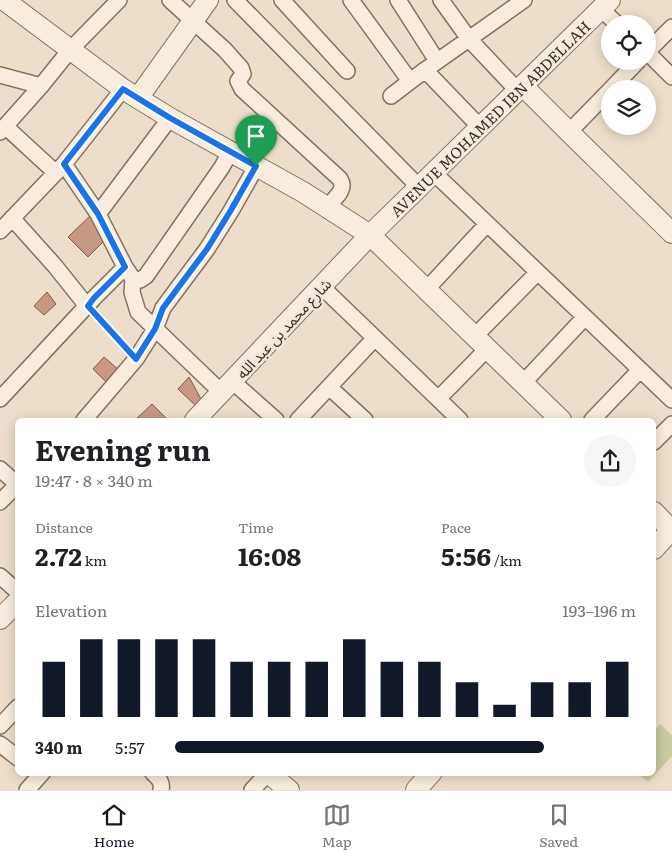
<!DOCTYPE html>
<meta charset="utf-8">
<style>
:root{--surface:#fff;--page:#f6f6f6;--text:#202124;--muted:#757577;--line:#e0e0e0;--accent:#111827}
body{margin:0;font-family:Literata,"Noto Sans Arabic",serif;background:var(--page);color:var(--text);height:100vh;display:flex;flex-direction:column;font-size:19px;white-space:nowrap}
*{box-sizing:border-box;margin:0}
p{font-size:16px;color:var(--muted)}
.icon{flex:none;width:28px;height:28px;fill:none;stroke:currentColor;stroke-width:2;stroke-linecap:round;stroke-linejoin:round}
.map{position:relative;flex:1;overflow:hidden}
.details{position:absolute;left:15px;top:418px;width:641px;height:358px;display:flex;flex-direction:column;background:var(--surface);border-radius:8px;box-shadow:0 2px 12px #0003}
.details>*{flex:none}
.buttons{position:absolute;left:601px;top:15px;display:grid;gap:10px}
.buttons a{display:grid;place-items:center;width:55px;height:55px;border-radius:50%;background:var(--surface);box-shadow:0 2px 12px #0003;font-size:25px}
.pin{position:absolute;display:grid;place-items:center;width:42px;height:42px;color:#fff;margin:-51px -21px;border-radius:50% 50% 50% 0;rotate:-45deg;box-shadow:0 0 5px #0007}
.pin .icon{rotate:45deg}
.round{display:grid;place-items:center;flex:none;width:52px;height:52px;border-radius:26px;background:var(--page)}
.overview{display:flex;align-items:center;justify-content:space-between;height:85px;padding:0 20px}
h1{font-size:28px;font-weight:700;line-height:38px}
.figures{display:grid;grid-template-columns:repeat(3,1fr);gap:8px;height:85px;padding:5px 20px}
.figures div{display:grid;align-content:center}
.figures b{font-size:25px;font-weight:700}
.figures small{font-size:14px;font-weight:400}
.figures p{font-size:14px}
.chart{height:140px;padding:10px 20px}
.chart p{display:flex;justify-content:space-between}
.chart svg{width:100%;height:90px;margin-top:5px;stroke:var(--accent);stroke-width:6}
ul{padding:0 20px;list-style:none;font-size:16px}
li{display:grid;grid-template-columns:80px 60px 1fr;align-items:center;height:38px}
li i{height:12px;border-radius:6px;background:var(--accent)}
.dock{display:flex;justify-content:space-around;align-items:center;height:70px;border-top:1px solid var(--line);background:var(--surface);font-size:14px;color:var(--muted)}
.dock a{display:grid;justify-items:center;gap:2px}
.dock .active{color:var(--accent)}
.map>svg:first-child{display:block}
.pitch{fill:#c9ca9e}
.building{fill:#c79883;stroke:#855947}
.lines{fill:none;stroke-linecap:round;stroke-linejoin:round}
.minor-casing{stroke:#877060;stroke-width:18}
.tertiary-casing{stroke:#877060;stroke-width:22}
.path{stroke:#877060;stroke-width:2.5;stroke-dasharray:4 2.5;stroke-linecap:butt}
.minor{stroke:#f7ecdd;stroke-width:15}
.tertiary{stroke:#f7ecdd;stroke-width:20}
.route-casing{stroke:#fff;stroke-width:10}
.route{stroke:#1a73e8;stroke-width:6}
.labels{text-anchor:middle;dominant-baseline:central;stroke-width:5;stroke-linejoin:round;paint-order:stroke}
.street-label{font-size:15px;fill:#392b22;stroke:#f4e9d9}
</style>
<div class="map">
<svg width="672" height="790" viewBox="0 0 672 790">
<rect width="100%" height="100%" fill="#ecdeca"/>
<path class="pitch" d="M660,724L672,735V756L648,782L638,773L654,772V731Z"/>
<path class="building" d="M93,213L107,238L88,257L68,237Z
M47,292L56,304L44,315L34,306Z
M104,357L120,371L109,385L93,369Z
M189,377L201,399L195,405L178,389Z
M152,404L168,420H135Z"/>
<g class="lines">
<g class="minor-casing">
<path id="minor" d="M170,0L225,50L241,68L243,74L238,81L242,89L340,179C347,190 334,199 326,208
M235,0L419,187
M282,0L347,71
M351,0L410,81
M398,0L437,61
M441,0L469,39L518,91
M601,9L617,24
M648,51L672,27
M648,53L672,77
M425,70L480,127
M0,75L41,86
M611,89L638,61
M391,96L425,70L524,0
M5,126L56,173
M0,132L41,86L70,50L119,0
M569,132L610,90
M64,164L98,214L125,267L133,279L140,280L146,276L222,167L230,152
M434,173L672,400
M98,214L170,118
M12,218L55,266L87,306
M0,231L64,164L123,89
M133,279L132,292L138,312L221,392
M322,287L460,420
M426,290L487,224
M475,336L538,272
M232,381L276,420
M523,383L585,317
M329,387L365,420
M0,399L94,298L125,267
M438,399L487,349
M84,420L136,359L155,329L163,308L207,249L231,211L256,167
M298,420L374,339
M592,420L640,370
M654,442L672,424
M0,469L18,485
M0,502L17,485
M0,576L18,592
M0,726L18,707
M0,744L18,758
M152,772C158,778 163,782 161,790
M27,790L43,772
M252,790L268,773"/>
</g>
<g class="tertiary-casing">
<g id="tertiary">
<path d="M4,0L123,89L170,118L303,192L370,235L561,420"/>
<path d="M523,86L569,132L672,233"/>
<path d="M138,98L208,0"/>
<path id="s1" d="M195,420L370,235L610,0"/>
<path d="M654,512L671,530"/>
<path d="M654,549L672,529"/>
<path d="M0,619L18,601"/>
<path d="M267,772L289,790"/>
<path d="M416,790L432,772"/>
</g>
</g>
<path class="path" d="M97,316L127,349"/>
<use href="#minor" class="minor"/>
<use href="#tertiary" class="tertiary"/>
</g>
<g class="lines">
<g class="route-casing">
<path id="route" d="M123,89L170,118L256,166L231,210L207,249L163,308L155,329L136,359L88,306L94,298L125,267L98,214L64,164Z"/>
</g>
<use href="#route" class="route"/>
</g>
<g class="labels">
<g class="street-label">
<text stroke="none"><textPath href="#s1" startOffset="422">AVENUE MOHAMED IBN ABDELLAH</textPath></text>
<text transform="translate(283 328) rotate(-47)">شارع محمد بن عبد الله</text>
</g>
</g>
</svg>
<div class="buttons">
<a><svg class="icon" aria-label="locate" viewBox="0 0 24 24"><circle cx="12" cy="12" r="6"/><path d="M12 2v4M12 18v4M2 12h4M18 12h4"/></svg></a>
<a><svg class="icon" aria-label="layers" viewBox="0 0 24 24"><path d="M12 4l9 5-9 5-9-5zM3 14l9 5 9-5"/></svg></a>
</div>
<div class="pin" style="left:256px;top:166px;background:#1e9e55"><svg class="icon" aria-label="arrive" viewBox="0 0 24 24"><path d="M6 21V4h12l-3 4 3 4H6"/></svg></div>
<section class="details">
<div class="overview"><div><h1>Evening run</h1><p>19:47 · 8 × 340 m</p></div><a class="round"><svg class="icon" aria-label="share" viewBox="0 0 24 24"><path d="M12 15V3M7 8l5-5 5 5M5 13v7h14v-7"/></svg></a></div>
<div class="figures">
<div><p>Distance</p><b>2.72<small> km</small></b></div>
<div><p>Time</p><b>16:08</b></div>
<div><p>Pace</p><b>5:56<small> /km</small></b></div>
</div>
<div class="chart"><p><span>Elevation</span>193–196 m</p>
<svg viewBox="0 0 160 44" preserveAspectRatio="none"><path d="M5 44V17M15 44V6M25 44V6M35 44V6M45 44V6M55 44V17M65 44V17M75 44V17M85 44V6M95 44V17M105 44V17M115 44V27M125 44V38M135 44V27M145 44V27M155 44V17"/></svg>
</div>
<ul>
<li><b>340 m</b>5:57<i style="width:80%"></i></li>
</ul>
</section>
</div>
<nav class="dock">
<a class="active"><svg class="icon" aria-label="home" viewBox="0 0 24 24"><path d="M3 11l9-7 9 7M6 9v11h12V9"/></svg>Home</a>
<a><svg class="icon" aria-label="map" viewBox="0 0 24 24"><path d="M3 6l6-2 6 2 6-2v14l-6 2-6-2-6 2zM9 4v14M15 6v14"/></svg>Map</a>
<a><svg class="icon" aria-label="saved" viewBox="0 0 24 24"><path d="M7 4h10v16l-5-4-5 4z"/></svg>Saved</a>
</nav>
